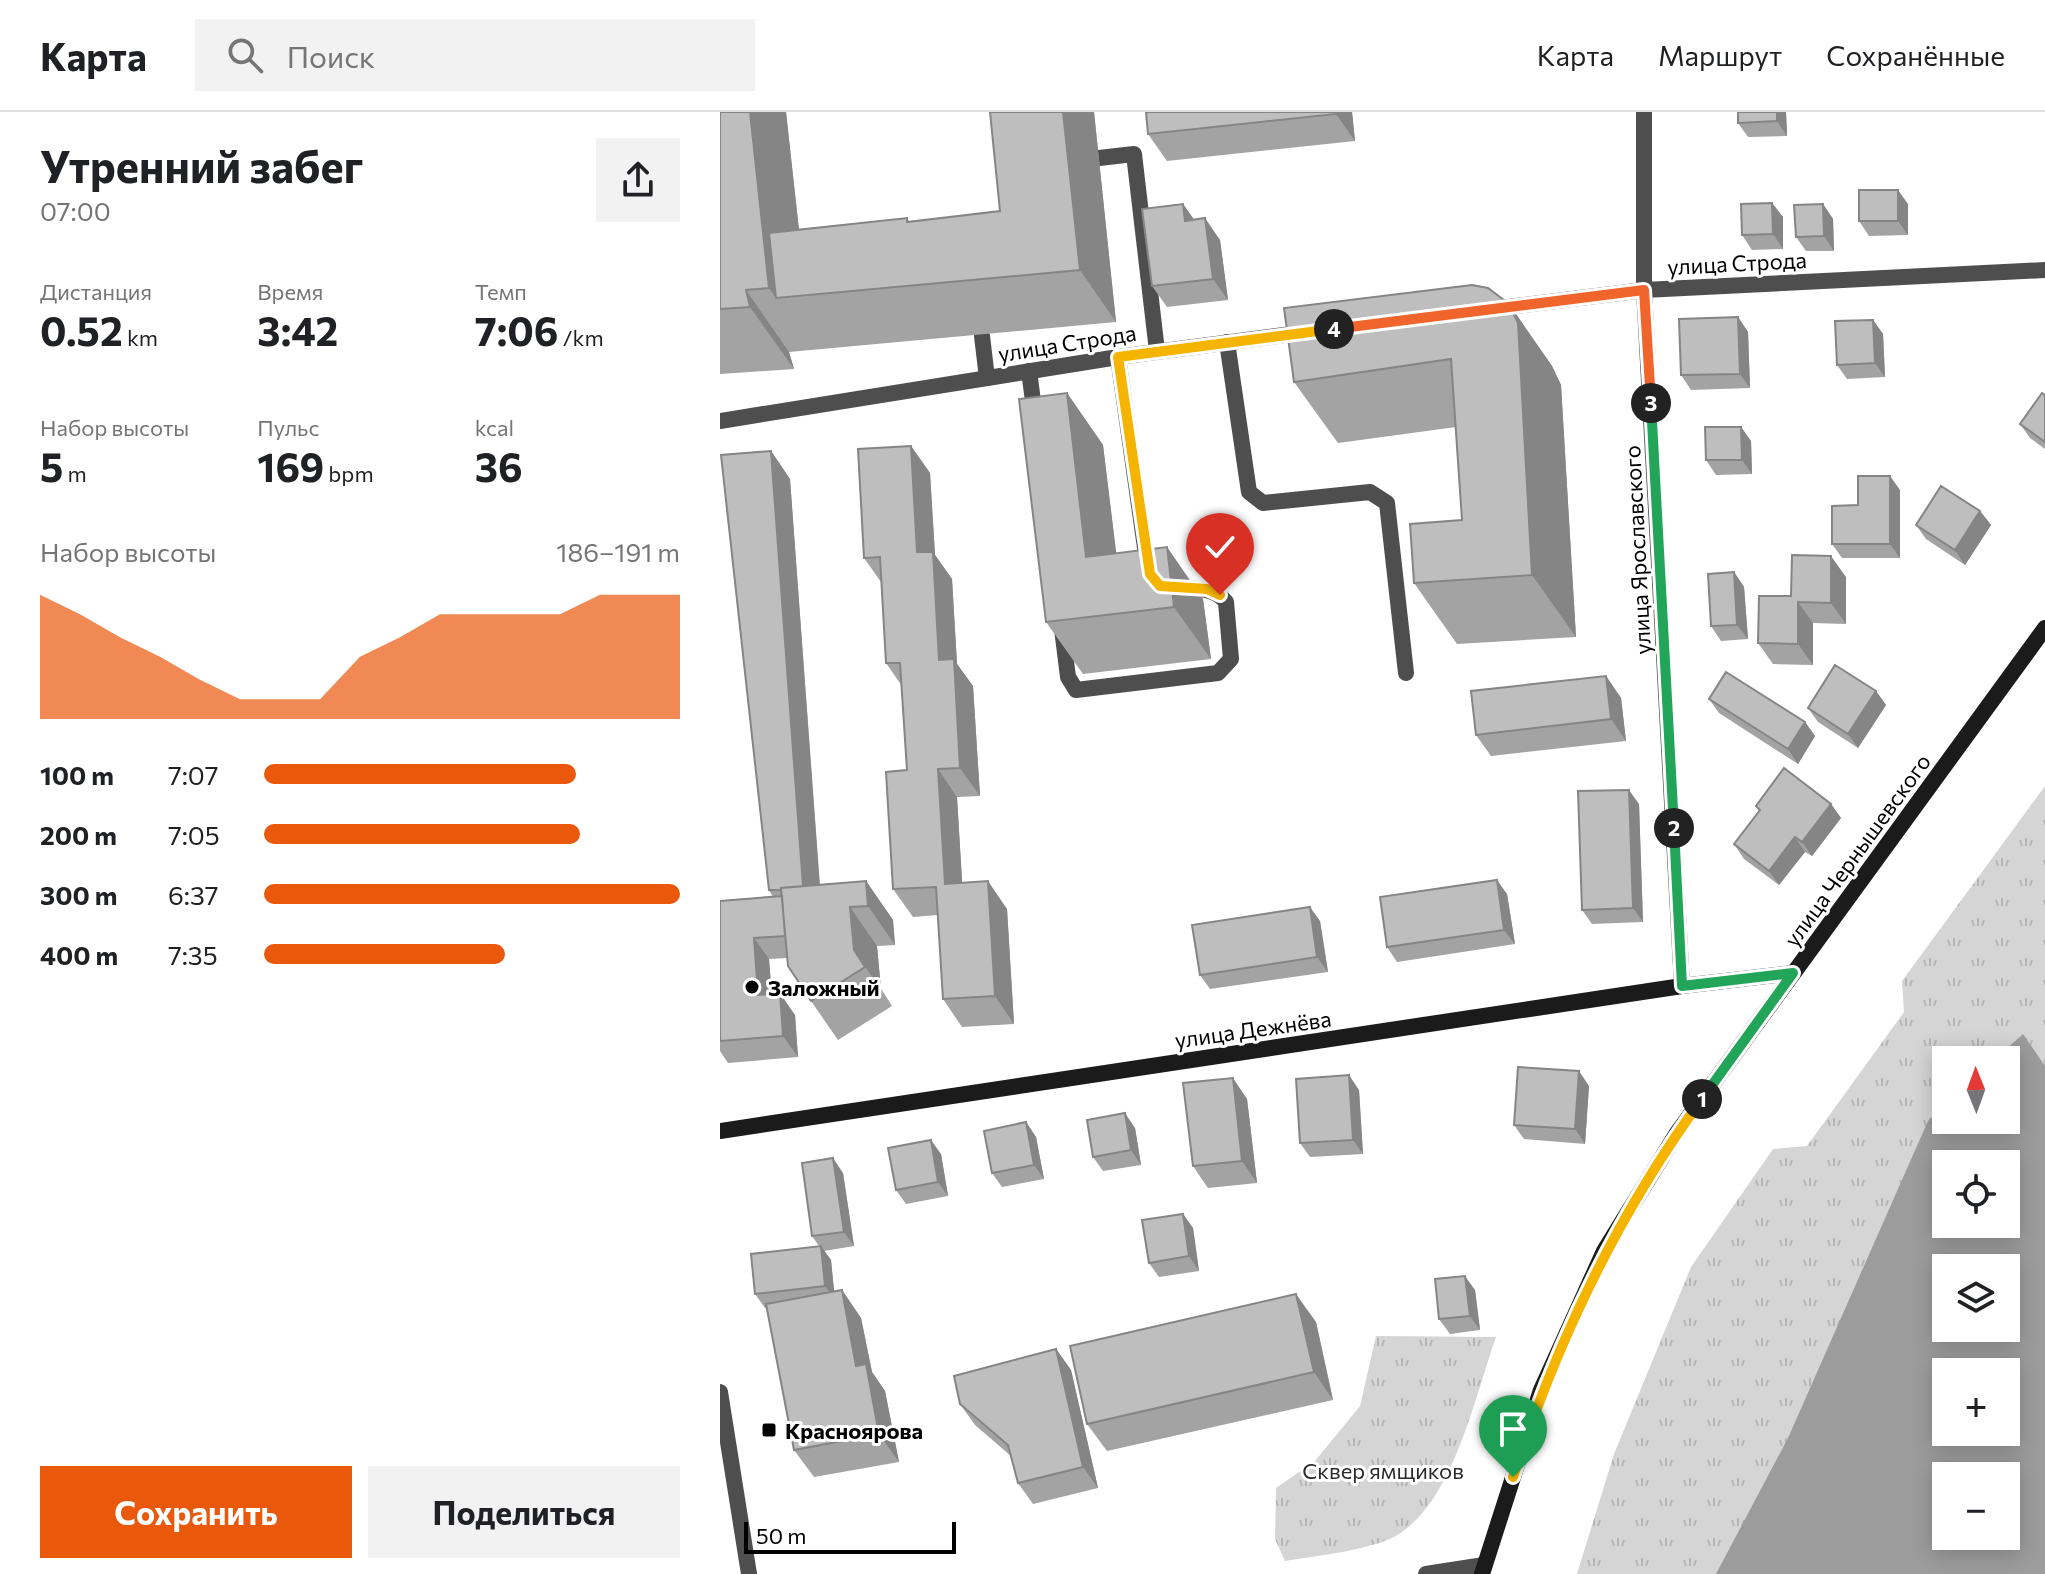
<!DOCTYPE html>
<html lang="ru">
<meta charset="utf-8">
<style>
:root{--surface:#fff;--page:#f2f2f2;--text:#202124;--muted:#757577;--line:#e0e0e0;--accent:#ea580c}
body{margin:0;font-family:Commissioner,sans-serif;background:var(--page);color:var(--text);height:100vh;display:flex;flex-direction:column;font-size:30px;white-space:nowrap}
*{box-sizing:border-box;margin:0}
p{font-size:26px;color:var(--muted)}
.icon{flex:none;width:44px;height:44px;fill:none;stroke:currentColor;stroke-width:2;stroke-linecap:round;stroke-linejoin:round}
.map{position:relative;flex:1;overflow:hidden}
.drawer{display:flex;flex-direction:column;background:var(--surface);width:720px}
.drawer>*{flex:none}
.needle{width:52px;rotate:359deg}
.tools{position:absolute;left:1212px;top:934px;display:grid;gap:16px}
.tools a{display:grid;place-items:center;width:88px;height:88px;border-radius:0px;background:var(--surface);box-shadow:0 4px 20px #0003;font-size:40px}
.scale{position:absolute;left:24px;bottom:20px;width:212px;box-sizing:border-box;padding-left:8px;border:4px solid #000;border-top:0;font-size:22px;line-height:28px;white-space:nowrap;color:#000;-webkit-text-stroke:6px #fff;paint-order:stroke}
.pin{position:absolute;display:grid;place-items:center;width:68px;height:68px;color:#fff;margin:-82px -34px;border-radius:50% 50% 50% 0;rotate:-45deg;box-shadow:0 0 8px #0007}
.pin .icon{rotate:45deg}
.km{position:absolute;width:40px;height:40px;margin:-20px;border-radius:50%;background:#222;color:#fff;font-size:22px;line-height:40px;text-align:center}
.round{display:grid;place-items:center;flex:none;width:84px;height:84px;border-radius:0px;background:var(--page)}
.overview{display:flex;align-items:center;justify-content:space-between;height:136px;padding:0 40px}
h1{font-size:44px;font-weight:700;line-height:60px}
.metrics{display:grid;grid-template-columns:repeat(3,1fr);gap:12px;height:136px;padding:8px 40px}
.metrics div{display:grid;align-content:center}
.metrics b{font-size:40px;font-weight:700}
.metrics small{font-size:22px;font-weight:400}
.metrics p{font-size:22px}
.chart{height:224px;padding:16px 40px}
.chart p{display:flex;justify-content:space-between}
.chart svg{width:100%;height:144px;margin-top:8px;fill:var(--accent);opacity:.7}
.cta{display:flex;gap:16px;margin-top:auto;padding:16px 40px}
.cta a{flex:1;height:92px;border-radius:0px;background:var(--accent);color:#fff;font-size:32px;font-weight:700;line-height:92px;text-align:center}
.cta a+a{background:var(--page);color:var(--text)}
ul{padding:0 40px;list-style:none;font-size:26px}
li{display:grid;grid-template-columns:128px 96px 1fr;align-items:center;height:60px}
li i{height:20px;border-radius:10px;background:var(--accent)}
header{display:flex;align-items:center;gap:48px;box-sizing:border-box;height:112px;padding:0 40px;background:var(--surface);border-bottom:2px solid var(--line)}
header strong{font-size:38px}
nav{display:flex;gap:44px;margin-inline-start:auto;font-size:28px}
.search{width:560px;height:72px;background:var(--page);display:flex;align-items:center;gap:20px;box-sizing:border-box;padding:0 28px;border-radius:0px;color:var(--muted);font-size:30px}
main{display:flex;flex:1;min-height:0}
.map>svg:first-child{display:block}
.grass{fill:url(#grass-tufts);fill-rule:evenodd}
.water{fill:#9c9c9c;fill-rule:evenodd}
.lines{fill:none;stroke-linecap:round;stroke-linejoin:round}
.lane{stroke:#4e4e4e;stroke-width:16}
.street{stroke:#4e4e4e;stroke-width:16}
.secondary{stroke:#1b1b1b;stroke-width:16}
.wall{fill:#a3a3a3}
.shaded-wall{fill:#858585}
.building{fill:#bebebe;stroke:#858585;stroke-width:2}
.split-1-casing{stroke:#fff;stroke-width:16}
.split-2-casing{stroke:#fff;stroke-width:16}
.split-3-casing{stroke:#fff;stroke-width:16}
.split-4-casing{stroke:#fff;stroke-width:16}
.split-5-casing{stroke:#fff;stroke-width:16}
.split-1{stroke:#f5b400;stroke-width:10}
.split-2{stroke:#22a559;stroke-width:10}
.split-3{stroke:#22a559;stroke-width:10}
.split-4{stroke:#f0652b;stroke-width:10}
.split-5{stroke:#f5b400;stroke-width:10}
.poi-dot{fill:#000;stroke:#fff;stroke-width:3}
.labels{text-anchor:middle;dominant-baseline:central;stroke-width:6;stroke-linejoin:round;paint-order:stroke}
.street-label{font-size:22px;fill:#000;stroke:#fff}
.poi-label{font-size:22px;font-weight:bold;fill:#000;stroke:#fff;text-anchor:start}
.park-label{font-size:22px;fill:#2c2c2c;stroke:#fff}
</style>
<header>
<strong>Карта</strong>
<div class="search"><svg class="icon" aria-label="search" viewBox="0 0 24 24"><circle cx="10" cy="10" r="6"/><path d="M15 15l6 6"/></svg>Поиск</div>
<nav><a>Карта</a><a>Маршрут</a><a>Сохранённые</a></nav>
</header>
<main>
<section class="drawer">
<div class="overview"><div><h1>Утренний забег</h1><p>07:00</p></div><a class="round"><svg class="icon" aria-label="share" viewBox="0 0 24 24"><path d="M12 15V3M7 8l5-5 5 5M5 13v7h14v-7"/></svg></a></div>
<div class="metrics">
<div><p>Дистанция</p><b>0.52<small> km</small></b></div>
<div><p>Время</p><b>3:42</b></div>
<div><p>Темп</p><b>7:06<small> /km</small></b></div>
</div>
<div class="metrics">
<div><p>Набор высоты</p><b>5<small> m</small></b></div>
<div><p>Пульс</p><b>169<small> bpm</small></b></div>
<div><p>kcal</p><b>36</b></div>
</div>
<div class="chart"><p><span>Набор высоты</span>186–191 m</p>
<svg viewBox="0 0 160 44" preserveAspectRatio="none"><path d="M0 44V6L10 12L20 19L30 25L40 32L50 38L60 38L70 38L80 25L90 19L100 12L110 12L120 12L130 12L140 6L150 6L160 6V44z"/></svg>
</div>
<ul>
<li><b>100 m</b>7:07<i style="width:75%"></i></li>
<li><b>200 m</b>7:05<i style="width:76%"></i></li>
<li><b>300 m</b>6:37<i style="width:100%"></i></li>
<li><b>400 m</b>7:35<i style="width:58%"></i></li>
</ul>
<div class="cta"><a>Сохранить</a><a>Поделиться</a></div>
</section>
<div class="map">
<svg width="1325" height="1462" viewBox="0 0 1325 1462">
<defs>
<pattern id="grass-tufts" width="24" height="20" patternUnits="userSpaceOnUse" patternTransform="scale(2)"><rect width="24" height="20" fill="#d5d5d5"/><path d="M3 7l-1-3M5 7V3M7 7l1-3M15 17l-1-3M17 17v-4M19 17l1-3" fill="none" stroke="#b5b5b5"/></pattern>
</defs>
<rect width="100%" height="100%" fill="#fff"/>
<path class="grass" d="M1325,674V1462H857L894,1342L971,1155L1053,1037L1087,1034L1184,900L1182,869ZM1226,948H1286V1008H1226ZM1226,1052H1286V1112H1226ZM1226,1156H1286V1216H1226ZM1226,1260H1286V1320H1226ZM1226,1364H1286V1424H1226Z
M656,1224L776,1225C755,1284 734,1387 679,1422C655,1438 594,1444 565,1449L555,1427L556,1376L595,1349L640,1294Z"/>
<path class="water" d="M1303,922L1325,954V1462H996L1068,1326L1208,1009L1226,992V1008H1286V948H1274ZM1226,1052H1286V1112H1226ZM1226,1156H1286V1216H1226ZM1226,1260H1286V1320H1226ZM1226,1364H1286V1424H1226Z"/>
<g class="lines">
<path class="lane" d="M379,46L414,42L437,239
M262,224L267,266
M507,230L529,380L543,391L650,380L667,391L686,561
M398,245L428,457
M309,259L315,304
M342,517L348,565L356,578L498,561L511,547L506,490C494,475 476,477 458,476"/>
<path class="street" d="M924,0V178L962,874
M772,197L924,178L1325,158
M0,309L398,245L587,220
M0,1280L29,1462
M706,1462L764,1453"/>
<path class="secondary" d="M0,1019L962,874L1073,861
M762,1462L821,1278L884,1139L957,1021L1325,516"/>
</g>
<path class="wall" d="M0,0H66L79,117L187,106L189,109L280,99L270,0H374L396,210L69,240L74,257L0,262Z
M632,0L635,29L447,49L428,22Z
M1018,0H1066L1067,24L1028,25L1018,11Z
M1052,91L1063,105V137L1032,138L1022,123Z
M463,92L474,108L500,128L508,188L447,195L432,174Z
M1103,92L1113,107L1114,139H1086L1076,125Z
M1188,92V123L1149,124L1139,109Z
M789,192L832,254L841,273L856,525L737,532L694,471L742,408L736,315L618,331L574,270Z
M1018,205L1028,220L1030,276L971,278L961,263Z
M1153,208L1163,222L1165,265L1127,267L1117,253Z
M347,281L383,333L396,441L483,487L491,547L363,562L326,510Z
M1325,283V337L1310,326L1300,312Z
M1021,315L1031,329L1032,362L996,363L986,348Z
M191,334L210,361L215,443L232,467L237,552L253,574L260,684L237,685L242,771L287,797L294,912L242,915L223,887L218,803L193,805L173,777L187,658L182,574L166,551L161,470L144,446Z
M51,339L70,367L100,773L146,769L173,808L175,833L157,834L161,877L172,894L118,928L91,889L67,846L49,847L52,882L75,903L78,945L8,951L0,939V884L53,785L49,778Z
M1180,378V446H1122L1112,432L1138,393Z
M1260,399L1271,413L1245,453L1206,427L1196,413Z
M1014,460L1024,475L1028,527L1001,529L991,514Z
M1126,465V512L1093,511V553L1053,552L1038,531L1071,484Z
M886,564L901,586L906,629L771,644L756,623Z
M1156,579L1166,593L1138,636L1098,610L1088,596Z
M989,587L1085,610L1095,624L1078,652L999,601Z
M919,692L923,810L872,812L862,798Z
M1111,692L1121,706L1092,744L1085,740L1059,773L1024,747L1014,732L1039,699L1036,694Z
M787,782L795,832L677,850L667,835Z
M600,809L608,860L490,877L480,863Z
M869,974L865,1032L804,1027L794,1013Z
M639,978L643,1042L590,1045L580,1031Z
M527,987L537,1071L488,1076L473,1054Z
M306,1010L316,1025L324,1067L282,1075L272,1061Z
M415,1016L421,1053L383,1059L373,1045Z
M221,1042L228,1084L186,1092L176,1078Z
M123,1061L134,1134L104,1139L111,1148L114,1179L122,1178L141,1206L152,1260L165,1279L179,1350L94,1365L74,1338L47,1196H45L35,1182L99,1134L92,1124Z
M463,1102L473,1116L479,1159L439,1165L429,1151Z
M755,1178L760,1218L730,1222L719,1207Z
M596,1210L613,1288L387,1339L367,1312Z
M336,1237L351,1258L378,1376L313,1392L298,1371L291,1344L255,1313L240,1292Z"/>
<path class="shaded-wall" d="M30,0H66L86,183L56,186L49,176Z
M343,0H374L396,210L360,158Z
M615,0H632L635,29L616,2Z
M1057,0H1066L1067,24L1057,9Z
M1178,78L1188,92V123L1178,109Z
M1052,91L1063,105V137L1053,122Z
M463,92L478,113L465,109Z
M1103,92L1113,107L1114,139L1104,124Z
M485,106L500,128L508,188L493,167Z
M26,178L69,240L74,257L30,195Z
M789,192L832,254L841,273L856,525L812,463Z
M1018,205L1028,220L1030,276L1020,262Z
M1153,208L1163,222L1165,265L1155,251Z
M347,281L383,333L403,496L366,445Z
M1021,315L1031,329L1032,362L1022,348Z
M191,334L210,361L215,443L232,467L237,552L253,574L260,684L240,656L197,440Z
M51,339L70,367L102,805L83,778Z
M1170,364L1180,378V446L1170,432Z
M1260,399L1271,413L1245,453L1235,438Z
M447,435L483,487L491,547L454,495Z
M1111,444L1126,465V512L1111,491Z
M1014,460L1024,475L1028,527L1017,513Z
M1078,490L1093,511V553L1078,532Z
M886,564L901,586L906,629L891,607Z
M1156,579L1166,593L1138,636L1128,622Z
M1085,610L1095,624L1078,652L1068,637Z
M218,657L237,685L244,800L225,772Z
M909,678L919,692L923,810L913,796Z
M1111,692L1121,706L1092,744L1082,730Z
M1075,725L1085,740L1059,773L1049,759Z
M777,768L787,782L795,832L784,818Z
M146,769L173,808L175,833L148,794Z
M268,769L287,797L294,912L275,884Z
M130,795L157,834L161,877L172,894L134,838Z
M590,795L600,809L608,860L597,845Z
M34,826L49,847L53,904L38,883Z
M60,881L75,903L78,945L63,924Z
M859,959L869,974L865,1032L855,1017Z
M629,963L639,978L643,1042L633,1028Z
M513,966L527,987L537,1071L522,1049Z
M405,1001L415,1016L421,1053L411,1038Z
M306,1010L316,1025L324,1067L314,1053Z
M211,1028L221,1042L228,1084L218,1070Z
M113,1046L123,1061L134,1134L124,1120Z
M463,1102L473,1116L479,1159L469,1144Z
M101,1134L111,1148L115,1188L105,1174Z
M745,1164L755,1178L760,1218L750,1204Z
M122,1178L141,1206L152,1260L165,1279L179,1350L159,1322L136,1254Z
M576,1182L596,1210L613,1288L594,1260Z
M336,1237L351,1258L378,1376L363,1355Z"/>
<path class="building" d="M0,0H30L49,176L26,178L30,195L0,197Z
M270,0H343L360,158L56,186L49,121L187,106V110L280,99Z
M426,0H615L616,2L428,22Z
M1018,0H1057V9L1018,11Z
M1139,78H1178V109H1139Z
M1052,91L1053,122L1022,123L1021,92Z
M463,92L465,109L485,106L493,167L432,174L422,97Z
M1103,92L1104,124L1076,125L1074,93Z
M752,173L768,176L789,192L798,211L812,463L694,471L690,412L742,408L731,247L574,270L564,196Z
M1018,205L1020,262L961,263L959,207Z
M1153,208L1155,251L1117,253L1115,209Z
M347,281L366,445L447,435L454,495L326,510L299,287Z
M1322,281L1325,283V330L1300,312Z
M985,315H1021L1022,348H986Z
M191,334L197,440H213L219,548L234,547L240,656L218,657L225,772L268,769L275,884L223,887L216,775L173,777L166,660L187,658L180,551H166L160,445L144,446L138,337Z
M51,339L83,774L61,776V778H49L1,343Z
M1138,364H1170V432H1112V394L1138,393Z
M1221,374L1260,399L1235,438L1196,413Z
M1072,443L1111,444V491L1078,490V532L1038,531L1039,484H1071Z
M1014,460L1017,513L991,514L988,462Z
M1115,553L1156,579L1128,622L1088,596Z
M1006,560L1085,610L1068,637L989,587Z
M886,564L891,607L756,623L751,579Z
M1064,656L1111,692L1082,730L1075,725L1049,759L1014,732L1040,698L1036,694Z
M909,678L913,796L862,798L858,679Z
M777,768L784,818L667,835L660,785Z
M146,769L148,794L130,795L134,838L145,855L91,889L68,854L61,776Z
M62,784L65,824L34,826L38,883L60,881L63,924L0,929V789Z
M590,795L597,845L480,863L472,813Z
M798,955L859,959L855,1017L794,1013Z
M629,963L633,1028L580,1031L576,967Z
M513,966L522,1049L473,1054L463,971Z
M405,1001L411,1038L373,1045L367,1008Z
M306,1010L314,1053L272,1061L264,1019Z
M211,1028L218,1070L176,1078L168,1036Z
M113,1046L124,1120L92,1124L82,1051Z
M463,1102L469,1144L429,1151L422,1108Z
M101,1134L105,1174L35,1182L31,1142Z
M745,1164L750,1204L719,1207L715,1167Z
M122,1178L136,1254L146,1252L159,1322L74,1338L46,1192Z
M576,1182L594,1260L367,1312L350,1234Z
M336,1237L363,1355L298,1371L288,1333L240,1292L234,1264Z"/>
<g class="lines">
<g class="split-1-casing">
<path id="split-1" d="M793,1365C837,1229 897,1103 982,987"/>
</g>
<g class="split-2-casing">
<path id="split-2" d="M954,716L962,874L1073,861L982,987"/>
</g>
<g class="split-3-casing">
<path id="split-3" d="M931,291L954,716"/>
</g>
<g class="split-4-casing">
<path id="split-4" d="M614,217L924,178L931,291"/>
</g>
<g class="split-5-casing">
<path id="split-5" d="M500,483L487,477L440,474L430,462L398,245L614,217"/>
</g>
<use href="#split-1" class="split-1"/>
<use href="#split-2" class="split-2"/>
<use href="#split-3" class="split-3"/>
<use href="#split-4" class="split-4"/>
<use href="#split-5" class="split-5"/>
</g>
<g class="poi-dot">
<circle cx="32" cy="875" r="8"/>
<rect x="41" y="1310" width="16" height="16" rx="4"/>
</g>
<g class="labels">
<g class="street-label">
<text transform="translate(1017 151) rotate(-3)">улица Строда</text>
<text transform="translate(347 231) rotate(-9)">улица Строда</text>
<text transform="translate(917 438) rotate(-93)">улица Ярославского</text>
<text transform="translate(1137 738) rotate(-54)">улица Чернышевского</text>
<text transform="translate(533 917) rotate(-8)">улица Дежнёва</text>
</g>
<g class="poi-label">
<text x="48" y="875">Заложный</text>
<text x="65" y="1318">Красноярова</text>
</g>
<g class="park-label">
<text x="663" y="1358">Сквер ямщиков</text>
</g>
</g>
</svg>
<div class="tools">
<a><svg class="needle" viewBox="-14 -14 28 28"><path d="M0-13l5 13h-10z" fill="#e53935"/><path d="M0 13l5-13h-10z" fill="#757577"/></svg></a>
<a><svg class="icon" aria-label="locate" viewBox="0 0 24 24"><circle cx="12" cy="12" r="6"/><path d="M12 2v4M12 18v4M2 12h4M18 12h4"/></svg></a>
<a><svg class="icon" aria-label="layers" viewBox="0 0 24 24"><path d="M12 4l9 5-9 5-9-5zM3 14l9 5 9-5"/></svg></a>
<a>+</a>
<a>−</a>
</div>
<div class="scale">50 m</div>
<div class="pin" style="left:793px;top:1365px;background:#1e9e55"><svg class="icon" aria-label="arrive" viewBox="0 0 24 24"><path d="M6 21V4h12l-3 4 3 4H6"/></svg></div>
<div class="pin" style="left:500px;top:483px;background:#d93025"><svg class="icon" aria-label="check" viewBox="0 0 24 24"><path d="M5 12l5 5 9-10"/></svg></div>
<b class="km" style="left:982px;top:987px">1</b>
<b class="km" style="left:954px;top:716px">2</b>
<b class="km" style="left:931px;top:291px">3</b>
<b class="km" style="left:614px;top:217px">4</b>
</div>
</main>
